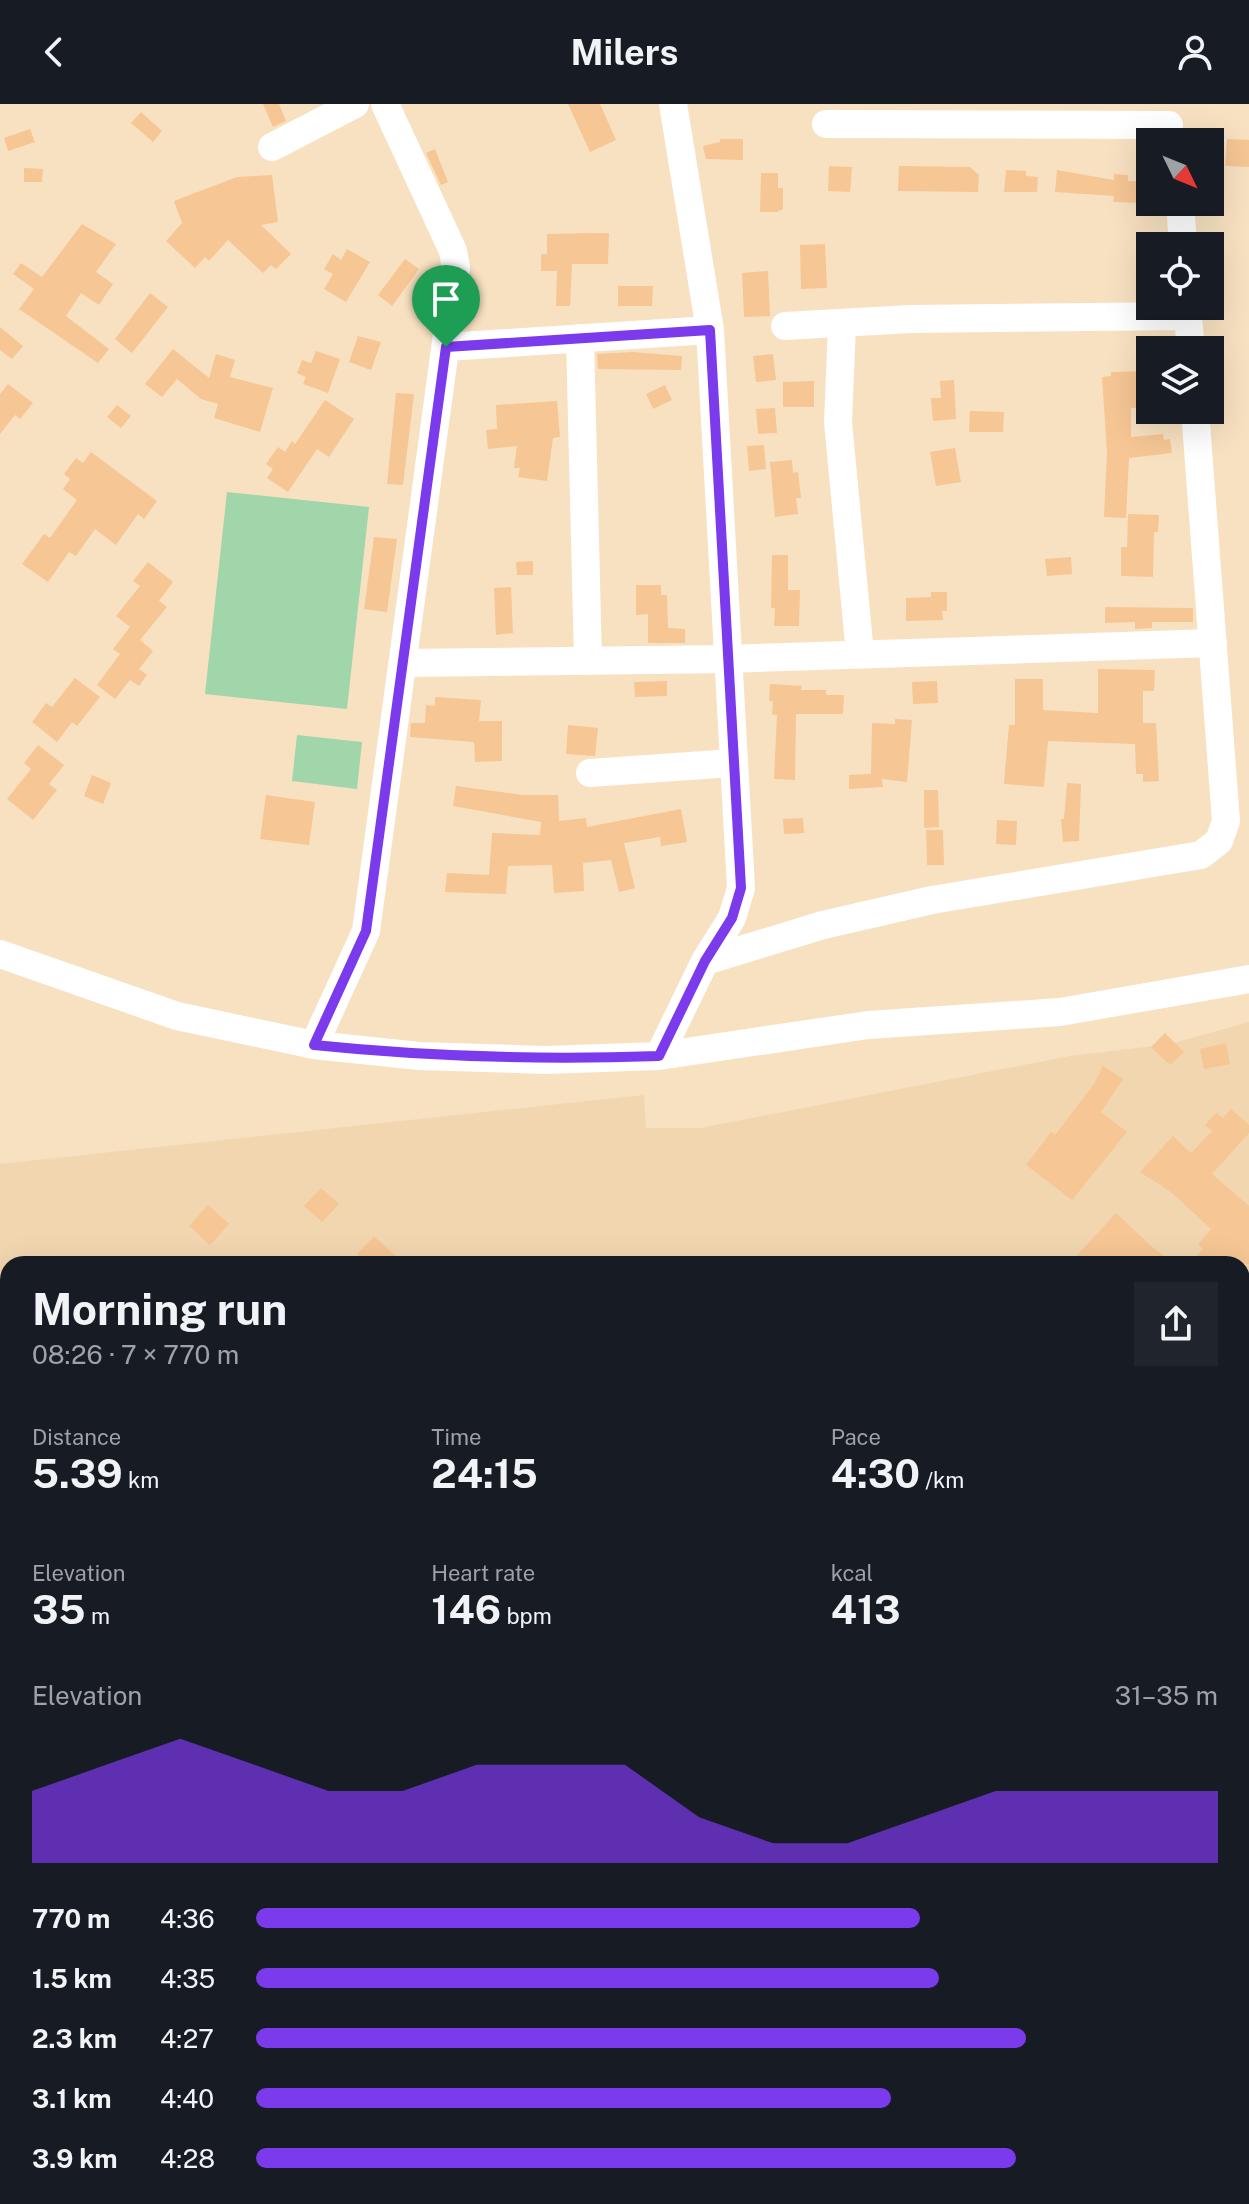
<!DOCTYPE html>
<meta charset="utf-8">
<style>
:root{--surface:#171b24;--page:#20242c;--text:#f1f3f6;--muted:#9ea1a6;--accent:#7c3aed}
body{margin:0;font-family:"Public Sans",sans-serif;background:var(--page);color:var(--text);height:100vh;display:flex;flex-direction:column;font-size:30px;white-space:nowrap}
*{box-sizing:border-box;margin:0}
p{font-size:26px;color:var(--muted)}
.icon{flex:none;width:44px;height:44px;fill:none;stroke:currentColor;stroke-width:2;stroke-linecap:round;stroke-linejoin:round}
.map{position:relative;flex:1;overflow:hidden}
.drawer{position:absolute;left:0px;top:1152px;width:1250px;height:948px;display:flex;flex-direction:column;background:var(--surface);border-radius:24px 24px 0 0;box-shadow:0 8px 32px #0002}
.drawer>*{flex:none}
.needle{width:52px;rotate:133deg}
.buttons{position:absolute;left:1136px;top:24px;display:grid;gap:16px}
.buttons a{display:grid;place-items:center;width:88px;height:88px;border-radius:0px;background:var(--surface);box-shadow:0 8px 32px #0002;font-size:40px}
.pin{position:absolute;display:grid;place-items:center;width:68px;height:68px;color:#fff;margin:-82px -34px;border-radius:50% 50% 50% 0;rotate:-45deg;box-shadow:0 0 8px #0007}
.pin .icon{rotate:45deg}
.round{display:grid;place-items:center;flex:none;width:84px;height:84px;border-radius:0px;background:var(--page)}
.headline{display:flex;align-items:center;justify-content:space-between;height:136px;padding:0 32px}
h1{font-size:44px;font-weight:700;line-height:60px}
.figures{display:grid;grid-template-columns:repeat(3,1fr);gap:12px;height:136px;padding:8px 32px}
.figures div{display:grid;align-content:center}
.figures b{font-size:40px;font-weight:700}
.figures small{font-size:22px;font-weight:400}
.figures p{font-size:22px}
.chart{height:224px;padding:16px 32px}
.chart p{display:flex;justify-content:space-between}
.chart svg{width:100%;height:144px;margin-top:8px;fill:var(--accent);opacity:.7}
ul{padding:0 32px;list-style:none;font-size:26px}
li{display:grid;grid-template-columns:128px 96px 1fr;align-items:center;height:60px}
li i{height:20px;border-radius:10px;background:var(--accent)}
header{display:flex;justify-content:space-between;align-items:center;height:104px;padding:0 32px;background:var(--surface);font-size:36px;font-weight:700}
.map>svg:first-child{display:block}
.built{fill:#f2d6b0}
.green{fill:#a0d6a9}
.building{fill:#f6c694}
.lines{fill:none;stroke-linecap:round;stroke-linejoin:round}
.minor{stroke:#fff;stroke-width:28}
.route-casing{stroke:#fff;stroke-width:16}
.route{stroke:#7c3aed;stroke-width:10}
</style>
<header><svg class="icon" aria-label="back" viewBox="0 0 24 24"><path d="M15 5l-7 7 7 7"/></svg>Milers<svg class="icon" aria-label="person" viewBox="0 0 24 24"><circle cx="12" cy="8" r="4"/><path d="M4 21q1-7 8-7t8 7"/></svg></header>
<div class="map">
<svg width="1249" height="2100" viewBox="0 0 1249 2100">
<rect width="100%" height="100%" fill="#f8e1c1"/>
<path class="built" d="M1249,918V1974L1242,1975V1160H8V1661L0,1662V1060L644,991L646,1024H700L1070,952L1170,940Z"/>
<path class="green" d="M227,388L369,403L347,605L205,590Z
M297,631L362,638L357,685L292,677Z
M1242,1725L1249,1731V1871L1242,1881Z"/>
<path class="building" d="M263,0H279L286,17L273,23Z
M568,0H600L616,36L590,48Z
M141,8L162,27L153,38L131,19Z
M30,25L35,38L8,47L4,34Z
M720,35H743V56L706,55L703,42L720,38Z
M1227,35L1249,36V63L1225,62Z
M435,45L448,78L441,81L426,49Z
M829,62L852,63L850,88L828,87Z
M899,62L970,63L979,71L978,88L898,87Z
M24,64L43,65L42,78H24Z
M1006,66L1026,67V72L1038,73L1037,88H1004Z
M1057,66L1114,76V70L1128,71V77H1146L1145,99L1113,98L1114,92L1055,88Z
M761,69H778V84H783V105L777,108H760Z
M272,71L278,118L261,121L291,150L276,165L271,161L263,169L228,136L209,157L205,153L195,164L166,137L182,119L174,97L237,73Z
M82,120L116,140L96,168L113,180L99,201L81,189L66,212L109,245L98,259L19,205L34,185L13,170L21,159L42,173Z
M595,129H609L608,160H572L570,202H556L557,167H541V150H547V130Z
M825,140L827,184L801,185L800,141Z
M347,145L370,158L346,198L324,185L333,170L324,165L333,150L341,156Z
M405,155L419,165L392,202L378,191Z
M768,167L770,212L744,213L742,169Z
M618,182H653L652,202H618Z
M150,189L168,203L132,249L115,235Z
M0,223L23,242L12,255L0,246Z
M358,232L381,238L371,266L349,258Z
M173,245L209,274L216,250L235,256L230,273L273,284L260,328L214,314L218,300L201,295L177,275L162,293L145,280Z
M316,247L340,255L328,289L303,280L306,273L297,269L302,256L311,259Z
M632,248L682,252L681,266L598,265L597,250Z
M773,250L776,276L756,278L753,252Z
M1150,267V303L1131,304V333L1163,330L1164,336L1170,335L1172,349L1129,354L1126,414L1104,413L1107,348L1102,273L1111,272V268Z
M954,276L956,315L933,317L931,294H941L940,277Z
M814,277V303H783V278Z
M8,280L33,299L20,315L15,311L0,330V290Z
M665,281L672,296L653,305L646,290Z
M396,289L414,290L403,381L387,380Z
M325,296L354,315L329,353L317,345L288,388L267,374L273,365L266,360L278,343L285,348L292,337L295,340Z
M557,297L560,333L553,334L547,377L518,373L520,364H514L517,342L488,345L486,326L497,325L496,301Z
M117,301L131,312L121,324L107,313Z
M775,304L777,329L758,330L756,305Z
M970,307L1004,308L1003,328H969Z
M764,341L766,365L749,367L747,342Z
M955,344L961,378L936,382L930,348Z
M91,348L157,397L144,415L138,410L116,441L95,425L76,452L69,448L48,478L22,460L44,430L50,434L77,396L63,385L70,375L64,370L76,354L83,359Z
M792,356L793,369L798,368L801,394H796L798,410L775,413L770,358Z
M1128,410L1159,411L1158,428H1154L1153,473L1121,472V443H1127Z
M374,433L397,435L387,508L364,505Z
M772,451H788V486H800L799,522H774L775,504H771Z
M1071,453L1072,470L1047,472L1045,455Z
M533,457V471H517L516,458Z
M148,458L173,478L159,497L167,503L140,536L153,547L139,565L147,571L139,582L130,576L115,595L97,581L120,550L113,545L130,523L116,512L140,482L133,477Z
M636,481H661V491H667L668,524L685,525V539H648V510L636,511Z
M511,483L513,529L496,531L494,484Z
M931,488H947V507H942L943,516L906,517V494L931,493Z
M1105,503L1193,504V518H1152V524L1135,525V518L1105,519Z
M1098,565L1155,566L1154,587H1143V619H1156L1159,677L1143,678V670H1136L1135,640L1048,637L1044,683L1004,680L1009,621H1015V575H1043V606L1098,609Z
M75,574L100,593L77,622L72,618L57,638L32,618L46,599L52,603Z
M667,577V592L635,593L634,578Z
M937,577L938,599L913,600L912,578Z
M770,580L802,582L801,586H826V591H844L843,610H796L795,676L774,675L777,611L772,610L773,597H769Z
M435,593L481,596L479,617H502V657L475,658L474,638L410,633L411,619H425L426,601L435,602Z
M895,615L912,616L907,678L882,675L883,683L849,685V671L871,670L872,619L895,620Z
M568,621L598,624L595,652L566,650Z
M38,641L64,661L49,680L57,686L33,716L7,695L31,665L24,659Z
M92,671L111,679L103,700L84,692Z
M1067,679L1081,680L1079,737L1063,738L1061,715H1064Z
M456,682L523,691H558L559,717L586,714L587,723L681,705L687,738L661,742L660,733L624,739L635,784L619,788L611,756L583,759L584,787L554,789L552,761L508,762L506,790L445,788L447,769L489,771L492,729L540,731L541,718L453,702Z
M924,686H938L939,723L924,724Z
M266,691L315,698L309,741L260,735Z
M803,714L804,729L784,730L783,715Z
M997,716L1017,717L1016,741L996,740Z
M926,726H943L944,761H927Z
M1165,929L1184,948L1170,961L1151,943Z
M1226,939L1230,960L1204,965L1200,945Z
M1103,962L1123,975L1101,1008L1127,1028L1072,1096L1026,1061L1051,1028L1055,1031L1094,980Z
M1231,1005L1249,1021V1029L1212,1070L1249,1102V1160H1189L1203,1145L1198,1140L1211,1125L1171,1088L1140,1068L1173,1032L1191,1049L1212,1027L1205,1021L1216,1009L1223,1014Z
M321,1084L339,1100L322,1118L304,1102Z
M208,1101L229,1120L210,1141L189,1122Z
M1116,1109L1151,1142L1174,1160H1069Z
M374,1132L404,1160H368L357,1150Z"/>
<g class="lines">
<path class="minor" d="M826,20L1169,21
M272,43L355,0
M1180,98L1183,142
M1187,202L1191,246
M785,222L911,215L1188,212
M842,222L838,318L860,550
M580,234L588,557
M446,243L710,226
M404,559L727,555L1213,539
M590,669L732,659
M0,850L177,912L314,941L419,952L546,956L659,952L868,921L1060,908L1249,875
M705,857L823,821L932,796L1201,751L1219,737L1226,717L1195,306
M314,941L366,827L456,164L453,147L385,0
M659,952L705,857L732,814L741,784L710,226L673,0
M0,1814L8,1815
M1242,2035L1249,2034
M742,2100L803,2092"/>
</g>
<g class="lines">
<g class="route-casing">
<path id="route" d="M710,226L741,784L732,814L705,857L659,952C543,956 430,953 314,941L366,827L446,243Z"/>
</g>
<use href="#route" class="route"/>
</g>
</svg>
<div class="buttons">
<a><svg class="needle" viewBox="-14 -14 28 28"><path d="M0-13l5 13h-10z" fill="#e53935"/><path d="M0 13l5-13h-10z" fill="#9ea1a6"/></svg></a>
<a><svg class="icon" aria-label="locate" viewBox="0 0 24 24"><circle cx="12" cy="12" r="6"/><path d="M12 2v4M12 18v4M2 12h4M18 12h4"/></svg></a>
<a><svg class="icon" aria-label="layers" viewBox="0 0 24 24"><path d="M12 4l9 5-9 5-9-5zM3 14l9 5 9-5"/></svg></a>
</div>
<div class="pin" style="left:446px;top:243px;background:#1e9e55"><svg class="icon" aria-label="arrive" viewBox="0 0 24 24"><path d="M6 21V4h12l-3 4 3 4H6"/></svg></div>
<section class="drawer">
<div class="headline"><div><h1>Morning run</h1><p>08:26 · 7 × 770 m</p></div><a class="round"><svg class="icon" aria-label="share" viewBox="0 0 24 24"><path d="M12 15V3M7 8l5-5 5 5M5 13v7h14v-7"/></svg></a></div>
<div class="figures">
<div><p>Distance</p><b>5.39<small> km</small></b></div>
<div><p>Time</p><b>24:15</b></div>
<div><p>Pace</p><b>4:30<small> /km</small></b></div>
</div>
<div class="figures">
<div><p>Elevation</p><b>35<small> m</small></b></div>
<div><p>Heart rate</p><b>146<small> bpm</small></b></div>
<div><p>kcal</p><b>413</b></div>
</div>
<div class="chart"><p><span>Elevation</span>31–35 m</p>
<svg viewBox="0 0 160 44" preserveAspectRatio="none"><path d="M0 44V22L10 14L20 6L30 14L40 22L50 22L60 14L70 14L80 14L90 30L100 38L110 38L120 30L130 22L140 22L150 22L160 22V44z"/></svg>
</div>
<ul>
<li><b>770 m</b>4:36<i style="width:69%"></i></li>
<li><b>1.5 km</b>4:35<i style="width:71%"></i></li>
<li><b>2.3 km</b>4:27<i style="width:80%"></i></li>
<li><b>3.1 km</b>4:40<i style="width:66%"></i></li>
<li><b>3.9 km</b>4:28<i style="width:79%"></i></li>
</ul>
</section>
</div>
